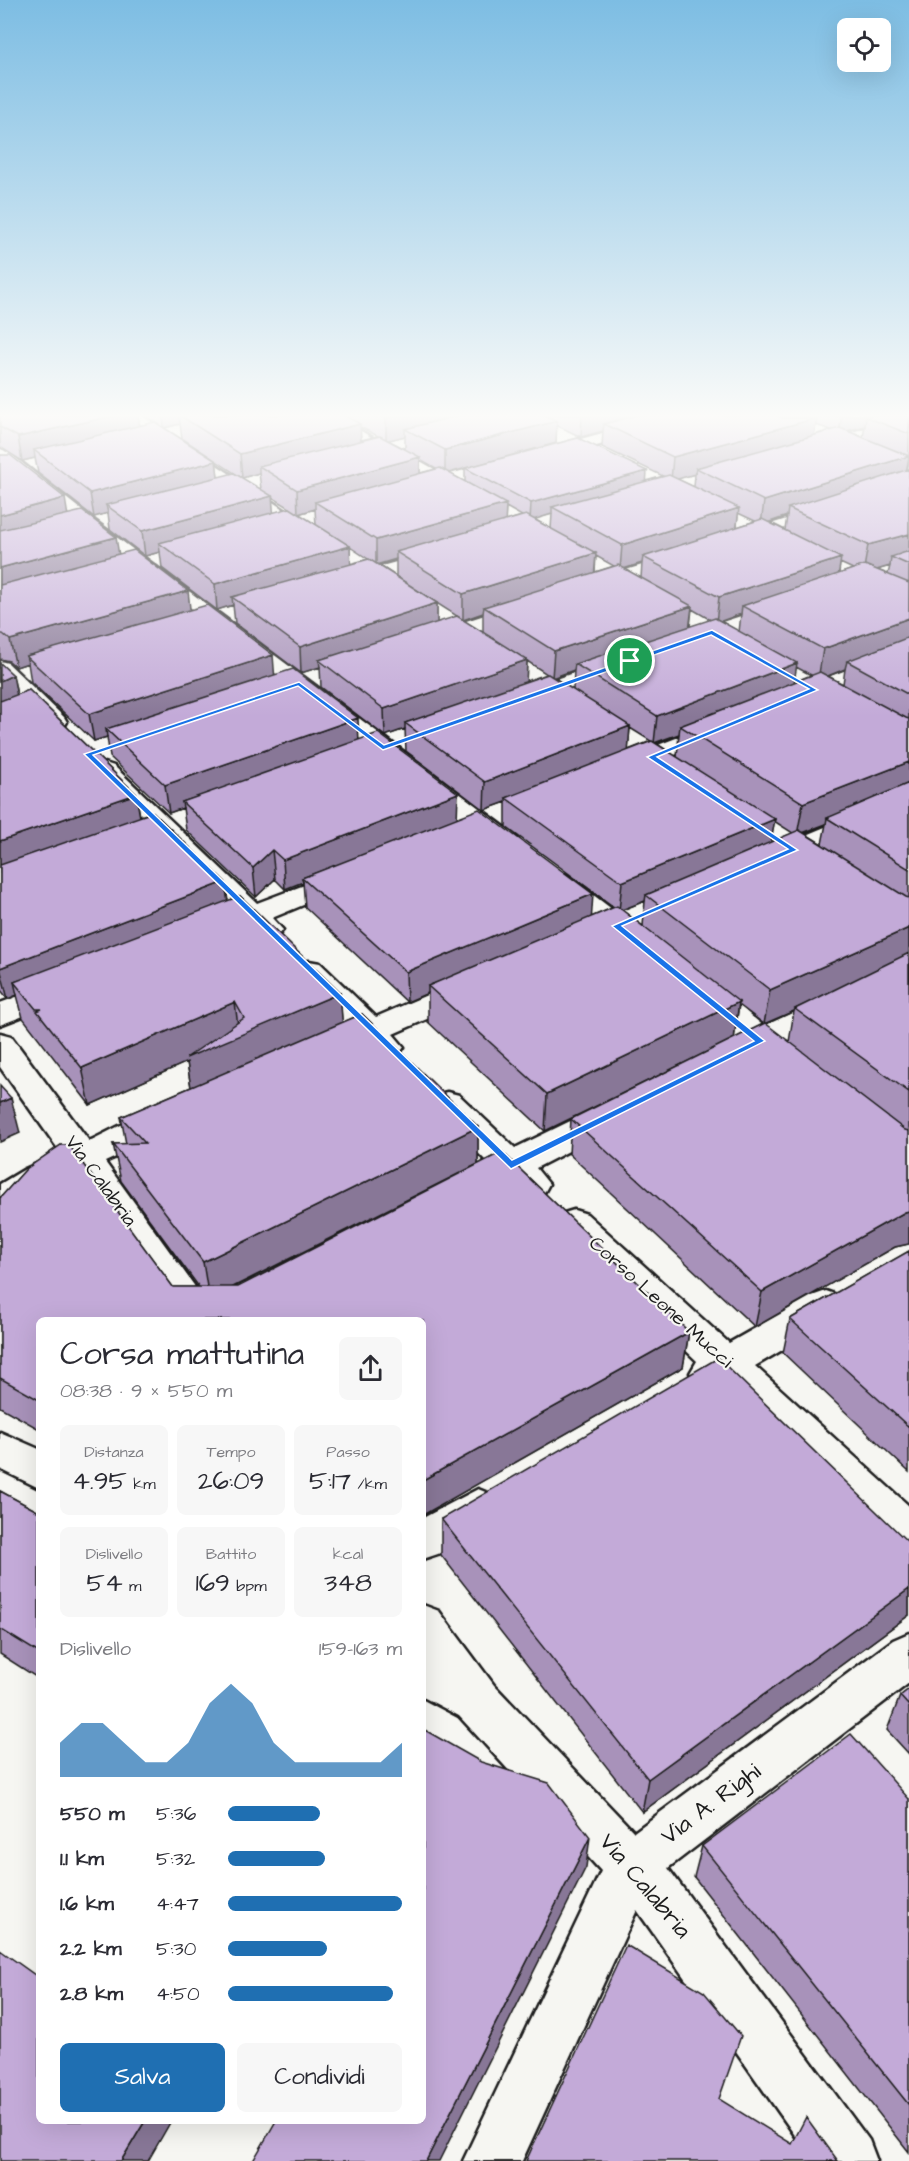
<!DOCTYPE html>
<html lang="it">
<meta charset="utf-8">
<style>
:root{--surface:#fff;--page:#f7f7f7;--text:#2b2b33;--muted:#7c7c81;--accent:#1f6fb2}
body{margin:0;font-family:"Architects Daughter",sans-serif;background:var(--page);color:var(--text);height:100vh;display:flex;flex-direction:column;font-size:22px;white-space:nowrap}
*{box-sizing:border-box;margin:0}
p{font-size:20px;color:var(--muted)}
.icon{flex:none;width:33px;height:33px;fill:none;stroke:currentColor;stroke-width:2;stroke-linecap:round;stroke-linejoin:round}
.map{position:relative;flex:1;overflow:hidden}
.drawer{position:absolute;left:36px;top:1317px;width:390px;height:807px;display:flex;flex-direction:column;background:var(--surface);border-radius:9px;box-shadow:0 6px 24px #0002}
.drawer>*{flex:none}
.buttons{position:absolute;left:837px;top:18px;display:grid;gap:12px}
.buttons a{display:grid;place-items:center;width:54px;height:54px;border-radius:9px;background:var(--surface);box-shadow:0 6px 24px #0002;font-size:30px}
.pin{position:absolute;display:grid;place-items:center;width:51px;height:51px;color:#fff;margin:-26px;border:3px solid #fff;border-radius:50%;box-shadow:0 2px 6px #0007}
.round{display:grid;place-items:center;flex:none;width:63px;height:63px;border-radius:9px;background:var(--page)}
.head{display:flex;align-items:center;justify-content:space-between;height:102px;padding:0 24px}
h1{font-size:33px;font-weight:600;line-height:45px}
.metrics{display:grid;grid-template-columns:repeat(3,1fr);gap:9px;height:102px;padding:6px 24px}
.metrics div{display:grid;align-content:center;border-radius:9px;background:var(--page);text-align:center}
.metrics b{font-size:26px;font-weight:600}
.metrics small{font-size:16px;font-weight:400}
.metrics p{font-size:16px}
.chart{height:168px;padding:12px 24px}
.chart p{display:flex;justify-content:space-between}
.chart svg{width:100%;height:108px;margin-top:6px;fill:var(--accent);opacity:.7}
.primary-button{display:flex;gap:12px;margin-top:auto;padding:12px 24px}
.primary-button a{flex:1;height:69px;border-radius:9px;background:var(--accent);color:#fff;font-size:24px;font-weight:600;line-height:69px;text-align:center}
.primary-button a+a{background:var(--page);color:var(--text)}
ul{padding:0 24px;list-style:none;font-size:20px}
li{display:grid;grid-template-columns:96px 72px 1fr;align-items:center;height:45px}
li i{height:15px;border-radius:8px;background:var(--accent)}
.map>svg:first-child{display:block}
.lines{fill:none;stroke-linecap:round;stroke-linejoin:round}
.minor-casing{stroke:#1c1c1c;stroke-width:5}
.minor{fill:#f6f6f2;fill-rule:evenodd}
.wall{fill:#a892ba;stroke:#1c1c1c;stroke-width:1.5;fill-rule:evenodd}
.shaded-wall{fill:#887797;stroke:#1c1c1c;stroke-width:1.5}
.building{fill:#c3aad8;stroke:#1c1c1c;stroke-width:1.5}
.route{fill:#1a73e8;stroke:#fff;stroke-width:1.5;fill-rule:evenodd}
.labels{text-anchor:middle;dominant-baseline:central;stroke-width:4.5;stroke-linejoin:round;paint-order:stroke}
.street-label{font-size:20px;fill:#1c1c1c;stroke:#f6f6f2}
.near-street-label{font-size:24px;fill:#1c1c1c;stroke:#f6f6f2}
</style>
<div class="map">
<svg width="909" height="2161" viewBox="0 0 909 2161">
<rect width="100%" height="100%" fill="#f6f6f2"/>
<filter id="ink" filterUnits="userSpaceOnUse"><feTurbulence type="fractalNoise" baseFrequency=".0167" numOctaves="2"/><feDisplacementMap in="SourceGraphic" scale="12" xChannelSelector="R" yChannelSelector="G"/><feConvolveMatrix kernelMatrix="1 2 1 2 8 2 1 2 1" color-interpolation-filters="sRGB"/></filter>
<g filter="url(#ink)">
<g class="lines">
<g class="minor-casing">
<path id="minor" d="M120,415H141L324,536L321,540H307Z
M312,415H334L413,462L404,468L397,466Z
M670,415H699L696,419L419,494L412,496L402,490L405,486Z
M909,416V427L815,454L806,448L809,444Z
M0,449L7,451L95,521L514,834L518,840L514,846L504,848L494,846L0,464Z
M909,480V492L744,545H730L727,541L730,537Z
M440,550L447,552L450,556L447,560L342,590L334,589L331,584L334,579Z
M685,552L692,554L695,558L692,562L591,594L583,593L580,588L583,583Z
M525,602L533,604L536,609L533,614L431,647L423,645L420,640L423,635Z
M782,603L790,605L793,610L790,615L689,647L681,645L678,640L681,635Z
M909,647V662L805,702L796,704L787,702L784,697L787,692Z
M617,658L625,660L629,665L625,670L530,704L521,706L512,704L509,699L512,694Z
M0,661L8,663L64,717L67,722L64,727L55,729L46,727L0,681Z
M720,721L729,723L732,728L729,733L635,771L626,774L617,771L613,766L617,761Z
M105,763L114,766L257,903L344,870L354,872L358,878L354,884L272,918L283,930L278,936C265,940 258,937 249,927L236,931L226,928L221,922L226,916L234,913L96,776L92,771L96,766Z
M909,792V810L785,864L775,866L765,864L761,858L765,852Z
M557,872L567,875L646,935L650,941L646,947L635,950L624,947L547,887L543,881L547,875Z
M909,959V980L784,1042L799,1058L794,1066C778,1070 771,1065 758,1055L744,1060L733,1056L728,1049L738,1039L690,1000L686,993L690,986C717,979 743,1011 764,1026Z
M309,961L320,963L376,1017L457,982L468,979L479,982L483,989L479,996L393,1034L404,1047L399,1054C385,1058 378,1056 367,1045L353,1049L342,1046L337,1039L342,1032L350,1028L294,970L298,963Z
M62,980L73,983L77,990L73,997L0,1025V1003Z
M0,1033L11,1036L89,1141C114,1130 150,1105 177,1113L182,1121L177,1129L105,1162L219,1320H179L76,1175C51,1186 27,1206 0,1214V1184L25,1169L61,1153L0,1067Z
M447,1092L459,1095L515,1148L597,1108L609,1104L621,1108L626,1116L621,1124L536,1168L549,1184L544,1193C527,1198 520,1194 508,1182L494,1187L482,1183L476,1174L482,1165L487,1162L430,1103L435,1095Z
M574,1210L587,1214L729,1343L812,1296L826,1291L840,1296L845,1306L840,1316L755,1366L909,1506V1553L894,1548L722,1385L710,1389L696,1384L690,1373L697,1361L561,1232L556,1223L561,1214Z
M0,1432L39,1449V1488L0,1469Z
M478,1489L493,1495L499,1508L493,1521L438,1554L423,1559V1518Z
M423,1605L439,1611L494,1685L634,1832L893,1640L909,1633V1683L668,1868L869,2140L877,2161H813L637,1910L522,2161H463L601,1871L459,1716L423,1697Z"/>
</g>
<use href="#minor" class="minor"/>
</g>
<path class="wall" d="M0,415L140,425L216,461L218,477L261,489L259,473L242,478L182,438L180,424L164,428L145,415H909V463L907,470L909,469V1244L895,1247L755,1327L569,1154L571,1119L764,1024L739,1005L734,1039L545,1131L428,1022V993L407,1002L305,907L303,882L285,889L275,879L256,897L186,830L183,808L169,813L110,757L107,737L94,741L31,682L28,663L16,667L9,661L0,659V455L68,514L359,739L457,818L591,917L614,907L506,827V802L484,810L406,751L405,729L385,736L321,687L320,667L301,673L235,623L233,605L217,610L162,568L160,552L145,556L110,529L108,513L94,517L38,473L35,458L22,461L0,447ZM556,425L581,437L603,431L602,447L663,476L646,481L556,443ZM816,425L831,430L814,435ZM865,426L863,437L847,431ZM360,427L378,436L361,440ZM405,436V449L388,440ZM420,460L436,469L420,473ZM465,468V482L448,473ZM695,474L694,487L677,479ZM272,497L277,500L290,508L273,513ZM506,507L522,516L505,521ZM315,509L316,525L298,514ZM738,513L755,521L737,527ZM552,514L551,529L534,519ZM787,516L785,530L769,522ZM350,547L368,559L350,564ZM596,556L614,566L595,572ZM396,559V577L463,620L483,613V632L437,622V603L377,564ZM642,563L641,578L624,569ZM840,563L853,569L839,574ZM890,566L888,574L877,570ZM692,609L711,620L690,627ZM741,614L739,632L720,621ZM527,661L547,674L526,681ZM796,667L811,675L794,682ZM845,669L843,684L828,676ZM574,670L573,690L553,677ZM630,728L651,741L628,750ZM679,734L677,757L656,743ZM774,821L793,833L771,842ZM826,824L822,844L804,833L807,832ZM645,901L643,926L622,910ZM794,1011L789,1042L765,1024Z
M0,663L13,675L17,695L29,690L136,794L140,816L153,812L225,882L228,901L240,896L340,993L342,1023L362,1014L478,1127V1164L234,1287H238L502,1152L689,1332L683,1367L423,1515V1320H39V1429L0,1407V1198L26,1169L61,1145H69L173,1287H199L121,1181L113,1144H126L121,1117L191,1087L187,1062L90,1105L23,1018L17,995L8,999L0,989Z
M909,1251V1472L783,1353L790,1319Z
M0,1491L39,1512V1679L0,1654Z
M441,1519L909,1543V1615L642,1812L441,1555Z
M909,1689V1754L887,1730L900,1696Z
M909,1799V2152L694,1877L702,1846Z"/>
<path class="shaded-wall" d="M117,415H138L141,433L34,450L35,458L22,461L18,437Z
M163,415H216H179L180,424L164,428Z
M397,415H488L405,429V436L386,441V418Z
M582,415H662L604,424L603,431L581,437Z
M842,415H888L866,417L865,426L839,433Z
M817,418L813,441L696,468L695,474L671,481L673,457Z
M557,421L556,443L445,474V450Z
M360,424L361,447L259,466V473L242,478L240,454Z
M909,456L905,479L788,508L787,516L761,525L764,501Z
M420,457V480L315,502V509L298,514L297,490Z
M216,461L219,484L106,505L108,513L94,517L90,493Z
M647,471L646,487L552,507V514L530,521L531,503Z
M272,496L274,520L159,543L160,552L145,556L142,531Z
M65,498L69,523L0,541V515Z
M506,504L505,528L396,552V559L376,565V540Z
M739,508L736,533L643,557L642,563L620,570L622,545Z
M909,534V561L891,557L890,566L863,574L868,545Z
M116,537L120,562L0,595V568Z
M350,546L351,571L232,597L233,605L217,610L215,584Z
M596,553L594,578L484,607L483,613L463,620V594Z
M841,558L837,583L742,606L741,614L716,623L719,597Z
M188,591L191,617L26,656L28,663L16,667L10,640Z
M437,603V628L319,660L320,667L301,673L300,647Z
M692,606L689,631L575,664L574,670L552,678L554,651Z
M909,618V646L847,661L845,669L818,680L823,649Z
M273,655L275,681L106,729L107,737L94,741L89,714Z
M527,660L526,686L405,723V729L385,736L384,709Z
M797,663L793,690L680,726L679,734L654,743L657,716Z
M13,675L18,702L0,711V681Z
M358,718L359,745L182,802L183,808L169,813L165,785Z
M630,726L628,754L506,798V802L484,810L485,782Z
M909,762V791L827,818L826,824L797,835L803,803Z
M458,793L457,821L302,878L303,882L285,889L283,860Z
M136,794L141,823L0,873V841Z
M775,819L770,848L646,895L645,901L619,911L622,882Z
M272,850L275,879L256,897L253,868Z
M225,882L229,911L14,982L17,995L8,999L0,968Z
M593,894L591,923L428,986V993L407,1002L406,972Z
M909,928V958L795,1009L794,1011L764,1024L770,990Z
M340,993L343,1030L192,1094L187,1062L90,1105L82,1068L235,1002L239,1035Z
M739,1002L734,1039L545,1131L547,1094Z
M11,1098L20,1133L0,1142V1103Z
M478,1127V1164L209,1299L203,1262Z
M909,1211V1244L895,1247L755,1327L762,1292L905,1212Z
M689,1332L683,1367L423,1515V1480Z
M909,1589V1615L642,1812L648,1779Z
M590,1837L586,1867L439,2161H426Z
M145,2121H171L148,2161H121Z"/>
<path class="building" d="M0,415H117L18,437L0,427Z
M179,415H344L360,424L240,454Z
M380,415H397L386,418Z
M461,415H544L557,421L445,450L405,429Z
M637,415H775L783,418H817L673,457L604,424Z
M873,415H909V434L866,417Z
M155,422L216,461L90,493L34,450Z
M840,428L909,456L764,501L696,468Z
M380,436L420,457L297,490L259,466Z
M578,438L647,471L531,503L465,468Z
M0,455H10L65,498L0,515Z
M440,468L506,504L376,540L315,502Z
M909,469V534L868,545L788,508Z
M234,473L272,496L142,531L106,505Z
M669,475L739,508L622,545L552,507Z
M290,508L350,546L215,584L159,543Z
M82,511L116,537L0,568V530Z
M526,515L596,553L463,594L396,552Z
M762,519L841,558L719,597L643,557Z
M134,550L188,591L10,640L3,634H0V585Z
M909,551V565L891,557Z
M369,559L437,603L300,647L232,597Z
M618,565L692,606L554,651L484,607Z
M865,565L909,583V618L823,649L742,606Z
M207,605L273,655L89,714L26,656Z
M457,616L527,660L384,709L319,660Z
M715,618L797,663L657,716L575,664Z
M909,637V695L847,661Z
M0,663L13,675L0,681Z
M293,669L358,718L165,785L106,729Z
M820,672L906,718L909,719V762L803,803L680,726Z
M548,674L630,726L485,782L405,723Z
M29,690L136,794L0,841V701Z
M378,733L458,793L283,860L272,850L253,868L182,802Z
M652,741L775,819L622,882L506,798Z
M909,783V869L827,818Z
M479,809L593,894L406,972L302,878Z
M153,812L225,882L0,968V865Z
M799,830L906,897L909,898V928L770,990L646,895Z
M240,896L340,993L186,1058L244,1018L235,1002L82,1068L37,1011L42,1009H36L14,982Z
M617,906L739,1002L547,1094L428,986Z
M909,953V1092L795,1009Z
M362,1014L478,1127L203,1262L113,1144L145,1143L121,1117Z
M765,1023L905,1130L909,1131V1211L905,1212L762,1292L571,1119Z
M0,1086L11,1098L0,1103Z
M61,1145H69L173,1287H238L502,1152L689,1332L423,1480V1320H39V1400L0,1378V1198L26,1169Z
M909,1251V1427L790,1319Z
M718,1358L909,1543V1589L648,1779L441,1519Z
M0,1491L39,1512V1653L0,1629Z
M909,1689V1706L900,1696Z
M423,1729L481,1762L549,1783L590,1837L426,2161H253L276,2121H423Z
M851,1734L909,1799V2105L702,1846Z
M626,1945L704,1992L741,2036L719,2099L792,2144L806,2117L838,2161H526Z
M0,1950L39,1978V2121H145L121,2161H0Z"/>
</g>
<linearGradient id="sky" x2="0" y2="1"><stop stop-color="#7dbde3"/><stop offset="0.58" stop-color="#fbfbf9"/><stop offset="1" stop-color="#fbfbf9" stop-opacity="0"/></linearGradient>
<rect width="909" height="717" fill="url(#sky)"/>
<path class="route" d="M712,630L818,690L657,757L798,850L622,926L765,1041L511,1169L84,754L299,682L384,745ZM711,635L809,689L647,757L788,849L612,926L754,1041L512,1160L93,755L298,686L383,750Z"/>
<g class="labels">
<g class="street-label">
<text transform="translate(101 1181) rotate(54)">Via Calabria</text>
<text transform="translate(661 1302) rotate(42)">Corso Leone Mucci</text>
</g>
<g class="near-street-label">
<text transform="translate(711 1804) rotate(-37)">Via A. Righi</text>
<text transform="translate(645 1886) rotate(50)">Via Calabria</text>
</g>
</g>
</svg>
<div class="buttons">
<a><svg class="icon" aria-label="locate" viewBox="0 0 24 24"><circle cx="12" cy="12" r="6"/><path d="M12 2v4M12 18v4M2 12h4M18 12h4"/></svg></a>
</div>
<div class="pin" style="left:630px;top:661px;background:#1e9e55"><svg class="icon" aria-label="arrive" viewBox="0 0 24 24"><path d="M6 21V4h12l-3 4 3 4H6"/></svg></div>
<section class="drawer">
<div class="head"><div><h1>Corsa mattutina</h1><p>08:38 · 9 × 550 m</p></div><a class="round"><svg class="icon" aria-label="share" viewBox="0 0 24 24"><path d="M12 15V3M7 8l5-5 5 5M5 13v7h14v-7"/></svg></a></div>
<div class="metrics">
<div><p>Distanza</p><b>4.95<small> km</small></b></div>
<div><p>Tempo</p><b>26:09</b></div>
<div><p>Passo</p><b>5:17<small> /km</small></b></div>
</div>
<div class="metrics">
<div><p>Dislivello</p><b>54<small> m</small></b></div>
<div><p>Battito</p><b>169<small> bpm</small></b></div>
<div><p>kcal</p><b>348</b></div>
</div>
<div class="chart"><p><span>Dislivello</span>159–163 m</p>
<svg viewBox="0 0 160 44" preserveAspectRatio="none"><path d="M0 44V30L10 22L20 22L30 30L40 38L50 38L60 30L70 14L80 6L90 14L100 30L110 38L120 38L130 38L140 38L150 38L160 30V44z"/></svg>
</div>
<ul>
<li><b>550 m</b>5:36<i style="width:53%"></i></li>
<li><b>1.1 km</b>5:32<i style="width:56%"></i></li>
<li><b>1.6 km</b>4:47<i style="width:100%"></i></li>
<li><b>2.2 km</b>5:30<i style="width:57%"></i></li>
<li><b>2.8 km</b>4:50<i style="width:95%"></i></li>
</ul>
<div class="primary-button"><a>Salva</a><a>Condividi</a></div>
</section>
</div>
